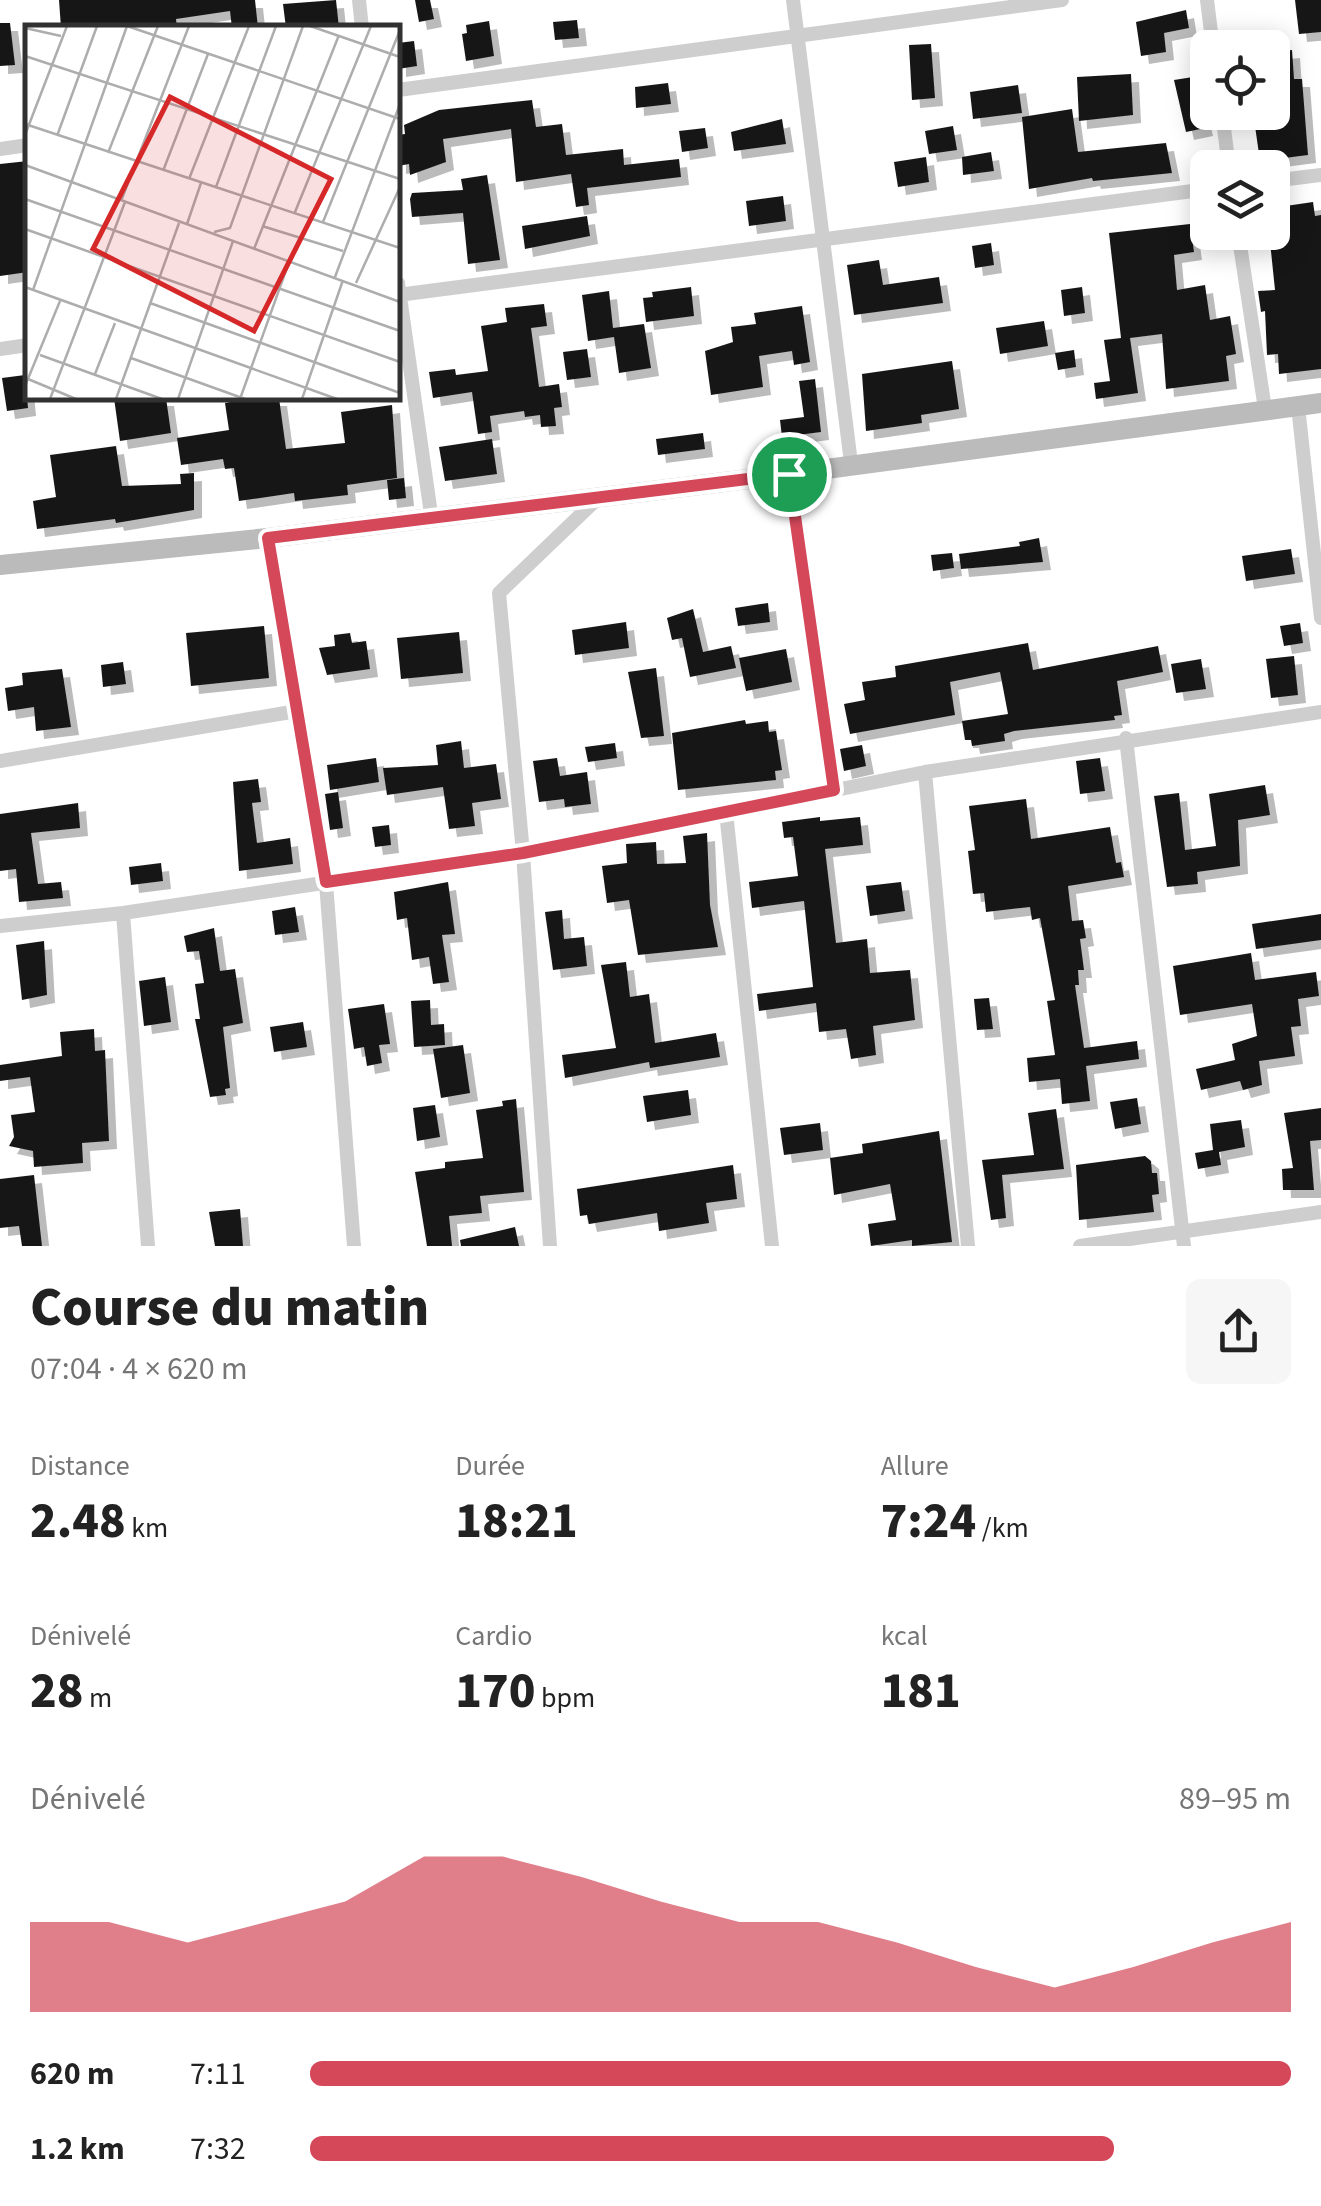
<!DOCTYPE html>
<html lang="fr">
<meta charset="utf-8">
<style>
:root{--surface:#fff;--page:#f6f6f6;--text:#222;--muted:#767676;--accent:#d4485a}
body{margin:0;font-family:"Source Sans 3",sans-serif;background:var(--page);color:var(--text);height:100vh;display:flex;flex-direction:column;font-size:38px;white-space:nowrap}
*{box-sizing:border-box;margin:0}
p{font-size:32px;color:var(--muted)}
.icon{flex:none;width:55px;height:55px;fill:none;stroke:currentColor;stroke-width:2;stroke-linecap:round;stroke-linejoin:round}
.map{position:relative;height:1246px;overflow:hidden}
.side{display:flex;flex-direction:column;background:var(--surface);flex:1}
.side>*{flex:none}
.buttons{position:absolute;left:1190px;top:30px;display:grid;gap:20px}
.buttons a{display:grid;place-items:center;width:100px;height:100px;border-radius:15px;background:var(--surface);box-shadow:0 5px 25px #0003;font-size:50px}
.pin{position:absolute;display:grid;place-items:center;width:85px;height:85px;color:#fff;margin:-42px;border:5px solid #fff;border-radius:50%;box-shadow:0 2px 10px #0007}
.round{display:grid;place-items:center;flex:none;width:105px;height:105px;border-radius:15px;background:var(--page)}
.head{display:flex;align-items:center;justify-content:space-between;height:170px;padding:0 30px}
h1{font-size:55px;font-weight:800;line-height:75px}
.figures{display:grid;grid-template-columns:repeat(3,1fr);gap:15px;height:170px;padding:10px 30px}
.figures div{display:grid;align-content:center}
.figures b{font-size:50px;font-weight:800}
.figures small{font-size:28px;font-weight:400}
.figures p{font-size:28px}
.chart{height:280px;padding:20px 30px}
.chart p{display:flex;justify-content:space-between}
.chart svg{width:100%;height:180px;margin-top:10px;fill:var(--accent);opacity:.7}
ul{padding:0 30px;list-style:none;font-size:32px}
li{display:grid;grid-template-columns:160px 120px 1fr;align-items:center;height:75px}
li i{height:25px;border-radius:12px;background:var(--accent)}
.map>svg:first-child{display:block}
.building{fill:#181818;filter:url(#shadow)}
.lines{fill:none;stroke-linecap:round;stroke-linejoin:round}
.street{stroke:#cecece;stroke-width:14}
.secondary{stroke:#bbb;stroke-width:20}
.route-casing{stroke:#fff;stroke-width:20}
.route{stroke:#d4485a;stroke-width:12}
.inset-road{fill:none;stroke:#adadad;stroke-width:2.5}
.view{fill:#d62828;fill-opacity:0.15;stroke:#d62828;stroke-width:5}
.inset-edge{fill:none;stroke:#313131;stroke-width:5}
</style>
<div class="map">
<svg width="1321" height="1246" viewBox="0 0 1321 1246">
<defs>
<filter id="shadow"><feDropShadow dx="8" dy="8" stdDeviation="0" flood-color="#0004"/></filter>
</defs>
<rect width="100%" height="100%" fill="#fff"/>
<path class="building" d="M59,0H255L258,28H232L230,11L176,19L177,28H61Z
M336,0L339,28H286L283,4Z
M415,0H430L434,19L419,22Z
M1295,0H1321V32L1299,34Z
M1186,10L1189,28L1164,33L1166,52L1141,56L1136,22Z
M577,20L579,38L555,40L553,22Z
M489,21L494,56L466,61L462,34L467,33L466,25Z
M0,23H10L15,65L0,66Z
M414,41L417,66L398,69V43Z
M931,44L935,98L912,100L909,45Z
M1292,50L1294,79H1302L1308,155L1260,161L1253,112H1272V52Z
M1131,74L1133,115L1079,121L1077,77Z
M1193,77L1205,128L1186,132L1174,80Z
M668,83L671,104L636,108L635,87Z
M1018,85L1022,113L973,119L970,92Z
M532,100L536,127L562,124L566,155L623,149L624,165L679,159L681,177L587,188L589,205L576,207L571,174L516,182L511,129L443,139L446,162L410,175L409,164L398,166V135L405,134L404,125L439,110Z
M1072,109L1078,152L1166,143L1172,173L1093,181L1092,178L1029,189L1022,117Z
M782,119L786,144L734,151L731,132Z
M953,126L957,150L929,154L925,131Z
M705,128L708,148L682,152L679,131Z
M991,152L994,171L963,175L962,157Z
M926,157L929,182L898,187L894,162Z
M28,161V272L0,276V164Z
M487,175L500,260L468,264L463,213L412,217L410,199L412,193L463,190L461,179Z
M783,196L786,221L749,226L746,201Z
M1313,202L1315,216L1321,215V369L1279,374L1278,354L1267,355L1265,311L1261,312L1258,291L1275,290L1269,232H1272V208Z
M587,216L590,236L525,249L522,226Z
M1190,224L1194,252L1174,255L1177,290L1205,285L1210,320L1230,316L1236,354L1226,356L1229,381L1166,389L1162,334L1130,338L1138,393L1096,399L1094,383L1110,381L1104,340L1121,338L1109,233Z
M991,243L994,265L975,268L972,246Z
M879,260L883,285L939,277L943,303L854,315L847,265Z
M691,287L694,316L646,322L643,298L653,297L652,292Z
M1082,287L1085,313L1064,316L1061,290Z
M609,291L613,328L644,324L651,368L619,373L614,337L588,341L582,295Z
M544,304L547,326L531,328L539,387L559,384L562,407L554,408L556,426L541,427L540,415L525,417L524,411L490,416L492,432L478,434L472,392L433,398L429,372L455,369L456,375L488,371L481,326L507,322L505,308Z
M802,306L810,362L794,365L792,351L759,356L763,387L711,395L705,351L733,342L731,327L756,324L754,313Z
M1044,321L1048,346L1000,354L996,328Z
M587,349L591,377L567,380L563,352Z
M1074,350L1076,367L1058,370L1055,353Z
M952,361L959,409L921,415L922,423L866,431L862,374Z
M25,375L28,408L7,411L2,378Z
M815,379L821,432L782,437L780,420L804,417L799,381Z
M114,398H166L171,433L120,441Z
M235,398H279L286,449L345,443L341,412L392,405L397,478L347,485L348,495L295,501L294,493L239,501L234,468L225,469L223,459L181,465L177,438L229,430L225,403L236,401Z
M703,433L705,449L658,455L656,439Z
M492,439L497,474L445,481L439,447Z
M116,446L122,486L181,484L180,474L194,473V510L116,523L115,519L37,529L33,501L56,497L50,455Z
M404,478L406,498L389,500L387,480Z
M1039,538L1043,562L961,569L959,554L1020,546L1019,542Z
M1291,549L1295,574L1246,581L1242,556Z
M952,553L954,568L933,571L931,555Z
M768,603L770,622L738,626L735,608Z
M693,609L703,652L731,646L736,668L690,677L682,638L672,640L667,618Z
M626,622L629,648L575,655L572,630Z
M1300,623L1303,643L1284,646L1280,626Z
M264,626L269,678L191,686L186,633Z
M459,632L463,673L401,679L397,638Z
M350,633L352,643L366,641L370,669L327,675L319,648L335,646L334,635Z
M1028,643L1033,670L1158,646L1163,672L1117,681L1122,715L1114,716L1115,720L1014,731L1004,734L1005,741L972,746L971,740H965L962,721L1008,714L1000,672L950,682L955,715L850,734L844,704L865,700L862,682L896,677L895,666Z
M786,649L792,682L746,691L739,658Z
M1294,656L1298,695L1271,698L1266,659Z
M1201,659L1206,689L1176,693L1171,664Z
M123,662L126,684L103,687L101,665Z
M656,668L664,736L641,738L628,672Z
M62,669L71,727L36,731L34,707L8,711L5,688L23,685L22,673Z
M745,720L746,724L768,721L769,732L776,731L782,770L775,771L776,780L678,790L672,733Z
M461,741L464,768L496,764L501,799L472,803L475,826L449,829L443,787L387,795L383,768L438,765L436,745Z
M615,743L617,758L588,762L585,747Z
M862,745L866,766L844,771L840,749Z
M376,758L379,782L330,790L327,765Z
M557,758L560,776L587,772L591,804L565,807L564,799L539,802L533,761Z
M1100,758L1105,791L1080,794L1076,761Z
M258,779L261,802L252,803L257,843L290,838L293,864L239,871L233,782Z
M1265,785L1270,815L1238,820L1240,866L1197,872L1198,884L1167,887L1154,796L1179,793L1185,850L1216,846L1209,794Z
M338,792L343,828L330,830L325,794Z
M1026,799L1031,839L1110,827L1116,863L1121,862L1124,877L1068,886L1072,921L1083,920L1086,938L1080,939L1084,970H1078L1079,985H1075L1084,1048L1137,1041L1139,1059L1086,1066L1090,1101L1062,1104L1060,1079L1029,1082L1027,1058L1055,1055L1047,1001L1055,1000L1040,918L1032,920L1030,907L986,912L984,893L973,894L968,851L975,850L969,806Z
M78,803L80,828L31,833L38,884L61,882L63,898L19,902L16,869L0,871V814Z
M820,817V821L860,817L863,845L825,849L836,943L867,939L870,973L910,970L915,1020L873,1026L876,1055L851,1059L846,1029L819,1032L816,1003L759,1011L757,994L813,987L804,901L752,908L749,882L798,876L793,837L784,838L782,822Z
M389,825L391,845L375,847L372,827Z
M707,833L710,905L718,947L638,955L629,900L607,903L602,866L627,863L626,844L656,842L657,864L686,863L683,836Z
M161,863L163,881L131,885L129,867Z
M448,882L455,934L442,935L449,982L433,984L429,957L412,960L407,918L397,920L394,892Z
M901,882L905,911L870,916L866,886Z
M295,907L299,932L275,935L272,911Z
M562,910L564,939L584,937L587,966L553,970L545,912Z
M1321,914V940L1256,949L1252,924Z
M214,928L220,971L235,969L243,1023L223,1027L230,1088L225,1089L226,1095L210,1097L195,1019H200L195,984L204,983L199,951L187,952L184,936Z
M44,941L47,995L22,1000L16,945Z
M1251,953L1255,980L1316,972L1319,996L1298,999L1301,1026L1291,1027L1295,1056L1259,1061L1262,1085L1243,1090L1240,1081L1201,1090L1196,1069L1235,1060L1232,1044L1257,1036L1252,1004L1180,1015L1173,966Z
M626,962L630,997L649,994L655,1043L716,1033L720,1057L650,1068L649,1062L565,1078L562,1055L616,1048L601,965Z
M165,977L171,1022L144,1026L139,981Z
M989,998L993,1029L977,1030L974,999Z
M430,1000L431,1025L444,1024L445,1045L414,1047L411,1001Z
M384,1004L390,1044L379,1045L382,1063L367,1066L364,1047L354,1049L348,1009Z
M303,1022L307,1047L274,1052L270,1027Z
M94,1029L95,1051L105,1050L109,1141L82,1143L83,1163L34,1167L33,1151L9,1146L14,1137L11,1115L35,1112L30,1077L0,1081V1065L62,1056L60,1032Z
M463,1045L470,1093L441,1098L433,1049Z
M688,1090L691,1115L647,1122L643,1096Z
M1137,1098L1141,1124L1115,1129L1110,1102Z
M516,1099L524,1192L480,1196L482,1213L449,1216L452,1246H427L415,1172L445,1168V1162L483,1158L476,1110L503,1106L502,1101Z
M435,1105L440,1137L417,1141L413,1108Z
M1321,1108V1140L1310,1141L1314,1190H1283L1282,1169L1293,1168L1284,1113Z
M1056,1109L1064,1169L1002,1175L1006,1218L991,1220L982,1160L1034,1155L1028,1113Z
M1241,1120L1245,1147L1219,1152L1221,1165L1198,1169L1195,1153L1213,1150L1210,1124Z
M820,1123L823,1150L784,1155L780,1128Z
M939,1131L952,1242L912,1246V1240L871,1246L868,1224L896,1220L890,1184L834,1195L830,1158L863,1153L862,1144Z
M1145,1156L1151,1161L1152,1173H1157L1159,1194L1152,1195L1154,1212L1079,1220L1076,1165Z
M733,1165L737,1199L706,1203L709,1223L659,1231L657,1213L589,1224L587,1215L580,1216L577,1189Z
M34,1175L42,1246H22L19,1226L0,1228V1179Z
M240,1209L243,1246H215L209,1212Z
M515,1227L519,1246H461L460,1240Z"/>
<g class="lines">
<path class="street" d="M359,0L362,28
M793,0L851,463
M1207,0L1213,48
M398,90L1062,0
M1222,112L1229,168
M0,149L28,145
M1272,181L1321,175
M1238,232L1265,409
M398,283L431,514
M398,295L1208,189
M0,349L28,345
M1298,406L1321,618
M789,474L834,790
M268,538L326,883L354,1246
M1126,738L1184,1246
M0,761L297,711
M925,772L968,1246
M726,812L772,1246
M123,913L148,1246
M0,926L123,913L523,853L925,772L1321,712
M550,1246L523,853L499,593L597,499
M1080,1246L1321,1212"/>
<path class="secondary" d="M0,565L268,538L789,474L1321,403"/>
</g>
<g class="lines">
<g class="route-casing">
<path id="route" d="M789,474L834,790L523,853L326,882L268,538Z"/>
</g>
<use href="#route" class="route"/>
</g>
<g transform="translate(25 25)">
<rect width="375" height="375" fill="#fff"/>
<path class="inset-road" d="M102,1L375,94M285,1L375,32M0,3L36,11M0,31L375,154M0,99L375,223M0,110L42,1M32,111L72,1M83,128L133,1M0,140L375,277M138,146L183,29M164,154L224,1M191,162L251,1M0,174L375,306M96,176L164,1M270,187L346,1M298,197L375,5M162,199L176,158M237,201L318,226M0,204L375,337M189,207L205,203L278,1M229,224L314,10M310,252L375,79M331,258L375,162M0,262L312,374M8,265L102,1M125,278L375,368M15,330L137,374M106,333L220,374M70,349L90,298M3,354L51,374M0,361L35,276M25,374L100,177M91,374L154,198M153,374L208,216M215,374L264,237M277,374L318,255"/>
<path class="view" d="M145,72L306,154L229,306L68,224Z"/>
<rect width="375" height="375" class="inset-edge"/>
</g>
</svg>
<div class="buttons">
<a><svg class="icon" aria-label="locate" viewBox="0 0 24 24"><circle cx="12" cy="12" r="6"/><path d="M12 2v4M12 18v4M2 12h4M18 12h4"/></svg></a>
<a><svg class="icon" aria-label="layers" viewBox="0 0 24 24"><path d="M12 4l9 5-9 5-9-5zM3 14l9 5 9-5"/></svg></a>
</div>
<div class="pin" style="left:789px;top:474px;background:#1e9e55"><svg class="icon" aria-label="arrive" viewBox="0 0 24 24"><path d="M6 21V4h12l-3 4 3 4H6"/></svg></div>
</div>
<section class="side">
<div class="head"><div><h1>Course du matin</h1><p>07:04 · 4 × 620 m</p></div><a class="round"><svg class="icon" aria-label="share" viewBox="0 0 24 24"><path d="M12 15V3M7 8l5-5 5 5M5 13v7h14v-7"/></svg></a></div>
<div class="figures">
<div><p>Distance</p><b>2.48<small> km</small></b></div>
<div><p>Durée</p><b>18:21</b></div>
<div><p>Allure</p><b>7:24<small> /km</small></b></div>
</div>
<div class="figures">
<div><p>Dénivelé</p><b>28<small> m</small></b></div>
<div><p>Cardio</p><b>170<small> bpm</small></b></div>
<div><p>kcal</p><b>181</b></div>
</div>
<div class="chart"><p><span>Dénivelé</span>89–95 m</p>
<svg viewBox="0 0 160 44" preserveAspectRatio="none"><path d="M0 44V22L10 22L20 27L30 22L40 17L50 6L60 6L70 11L80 17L90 22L100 22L110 27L120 33L130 38L140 33L150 27L160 22V44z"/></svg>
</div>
<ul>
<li><b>620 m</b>7:11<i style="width:100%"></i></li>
<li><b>1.2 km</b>7:32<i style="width:82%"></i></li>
</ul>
</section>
